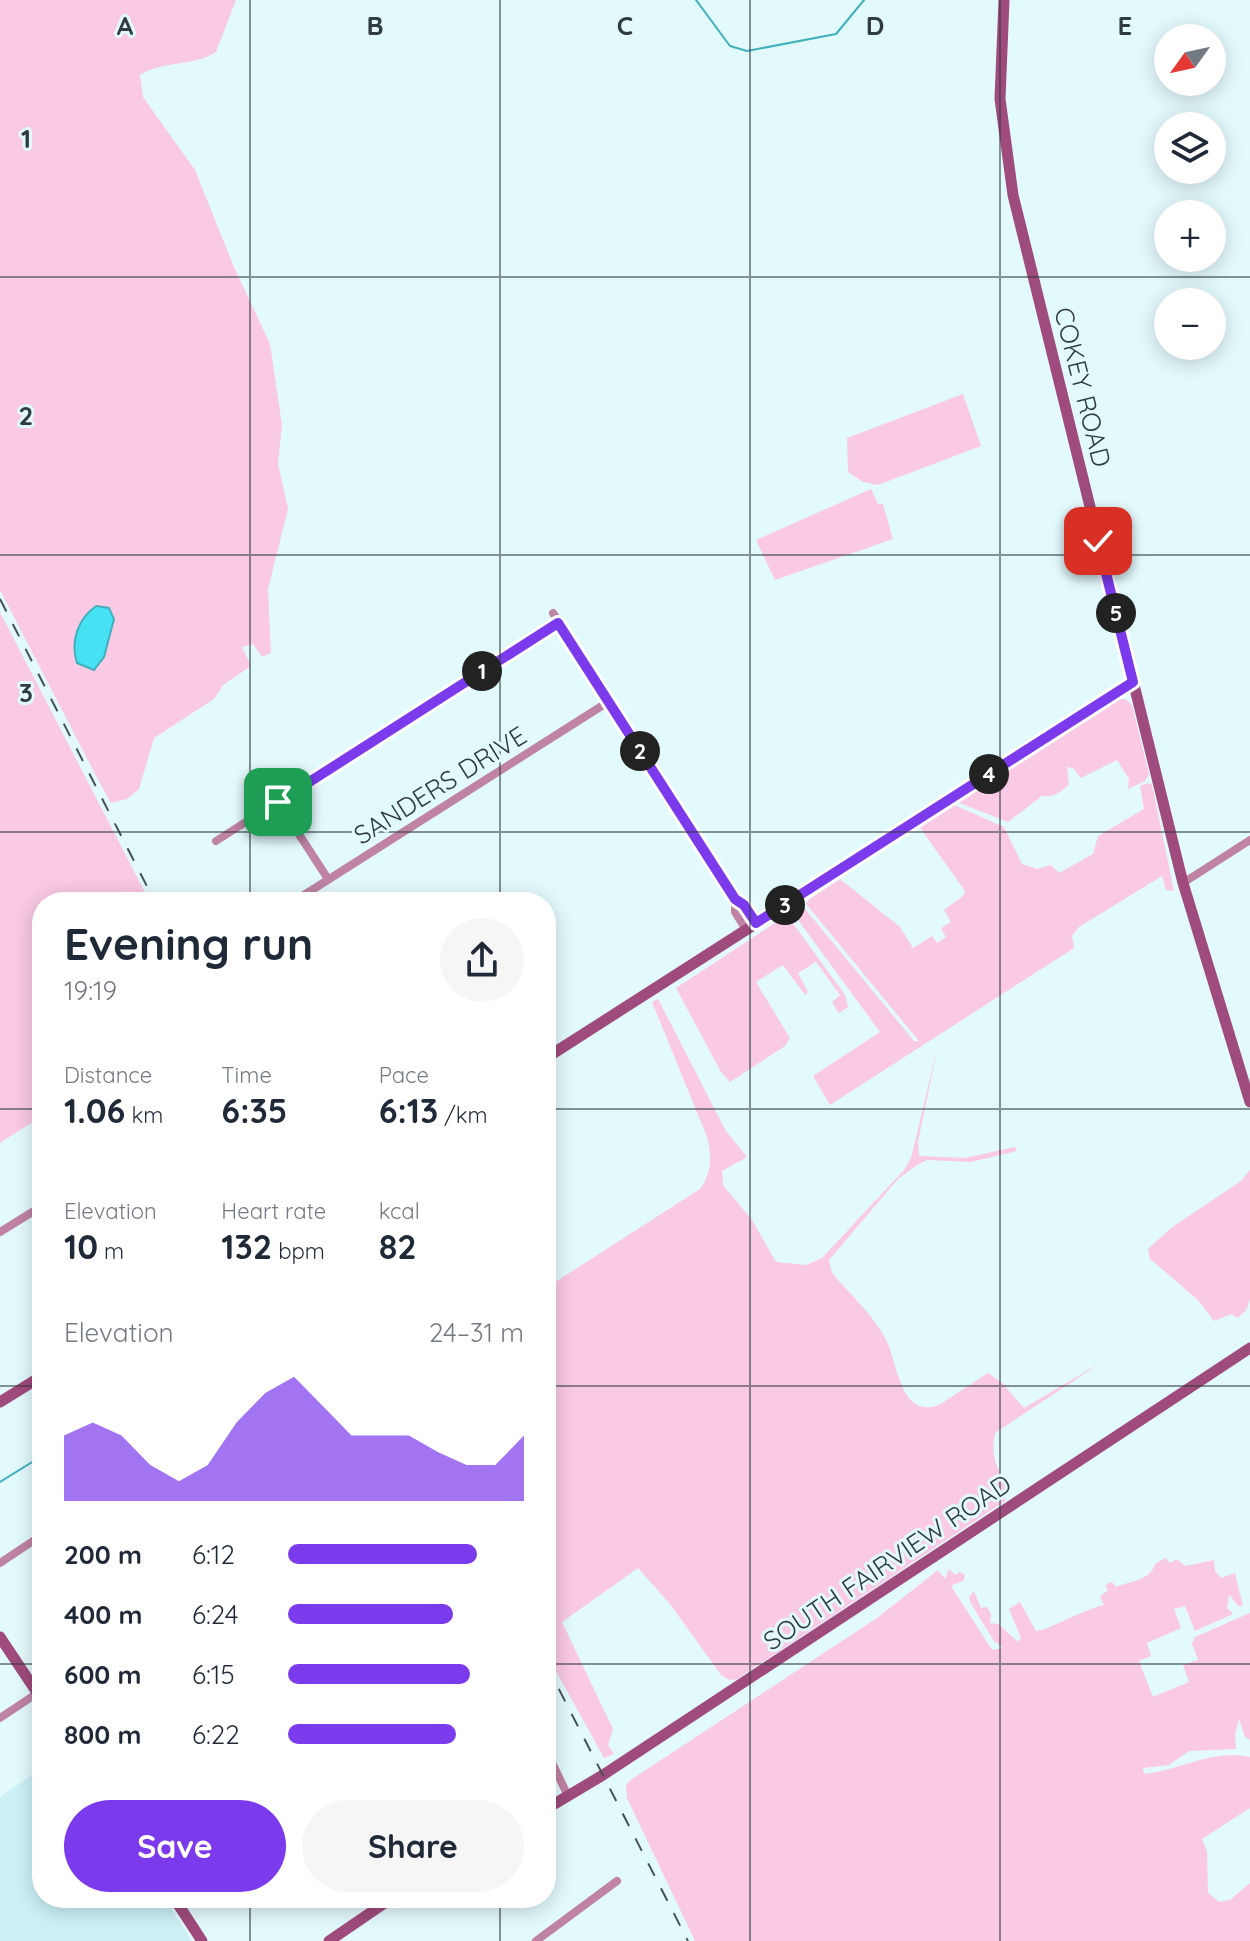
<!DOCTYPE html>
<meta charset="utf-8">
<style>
:root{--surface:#fff;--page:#f6f6f7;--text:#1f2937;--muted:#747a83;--accent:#7c3aed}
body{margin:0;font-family:Quicksand,sans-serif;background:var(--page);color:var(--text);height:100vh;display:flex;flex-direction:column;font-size:30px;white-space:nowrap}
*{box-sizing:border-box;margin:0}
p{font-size:26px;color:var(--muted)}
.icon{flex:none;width:44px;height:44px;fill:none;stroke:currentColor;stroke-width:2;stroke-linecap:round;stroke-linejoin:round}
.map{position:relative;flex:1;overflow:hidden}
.side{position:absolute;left:32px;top:892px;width:524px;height:1016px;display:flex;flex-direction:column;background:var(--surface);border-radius:32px;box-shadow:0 4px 20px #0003}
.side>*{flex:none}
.needle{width:52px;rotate:237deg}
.fabs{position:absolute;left:1154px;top:24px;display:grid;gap:16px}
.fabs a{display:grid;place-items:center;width:72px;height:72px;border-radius:50%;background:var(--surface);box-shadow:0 4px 20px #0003;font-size:40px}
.pin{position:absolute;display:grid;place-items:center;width:68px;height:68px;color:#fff;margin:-34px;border-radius:16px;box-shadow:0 4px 12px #0006}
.km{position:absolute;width:40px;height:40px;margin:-20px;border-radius:50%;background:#222;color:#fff;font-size:22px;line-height:40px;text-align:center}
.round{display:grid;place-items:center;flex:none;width:84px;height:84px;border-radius:42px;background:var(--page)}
.summary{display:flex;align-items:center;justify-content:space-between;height:136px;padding:0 32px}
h1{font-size:44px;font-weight:700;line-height:60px}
.metrics{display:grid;grid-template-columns:repeat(3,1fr);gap:12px;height:136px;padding:8px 32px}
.metrics div{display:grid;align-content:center}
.metrics b{font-size:34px;font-weight:700}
.metrics small{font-size:22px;font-weight:400}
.metrics p{font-size:22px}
.chart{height:224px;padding:16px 32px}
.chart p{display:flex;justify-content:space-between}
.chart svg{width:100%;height:144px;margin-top:8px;fill:var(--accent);opacity:.7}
.action{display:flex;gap:16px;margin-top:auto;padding:16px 32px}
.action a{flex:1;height:92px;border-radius:48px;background:var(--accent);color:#fff;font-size:32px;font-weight:700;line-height:92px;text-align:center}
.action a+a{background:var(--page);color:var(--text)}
ul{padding:0 32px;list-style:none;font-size:26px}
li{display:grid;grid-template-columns:128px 96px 1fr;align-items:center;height:60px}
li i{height:20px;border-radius:10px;background:var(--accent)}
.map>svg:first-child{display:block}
.built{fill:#cbf1f7}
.green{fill:#fac9e3;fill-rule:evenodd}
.water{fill:#47e1f4;stroke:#40b0bd;stroke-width:2}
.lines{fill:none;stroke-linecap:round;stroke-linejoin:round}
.stream{stroke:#40b0bd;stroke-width:2}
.street{stroke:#bf83a4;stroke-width:8}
.secondary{stroke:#9f4b7d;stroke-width:11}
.rail{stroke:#465254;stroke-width:2;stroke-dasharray:14 14;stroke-linecap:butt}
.route-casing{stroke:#fff;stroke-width:16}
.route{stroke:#7c3aed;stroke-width:10}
.grid{fill:none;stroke:#313c3e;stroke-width:2;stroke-opacity:0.55}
.labels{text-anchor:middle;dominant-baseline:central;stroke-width:6;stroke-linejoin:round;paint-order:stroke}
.street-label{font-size:26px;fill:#313c3e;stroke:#e3fafd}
.grid-label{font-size:26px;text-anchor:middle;font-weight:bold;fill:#313c3e;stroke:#e3fafd;stroke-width:6;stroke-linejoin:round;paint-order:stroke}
</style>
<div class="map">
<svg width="1250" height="1941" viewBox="0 0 1250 1941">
<rect width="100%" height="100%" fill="#e3fafd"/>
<path class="built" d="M42,1768V1898H164L192,1941H0V1797Z"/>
<path class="green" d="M0,0H236L216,52C193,67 164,60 140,75L143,97L195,170L234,267L270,344L282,425L278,464L288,509L268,589L271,653L262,657L253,644L242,647L251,666L223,685L214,699L154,738L139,789L127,799L111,803L96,776L0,590ZM109,608L114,616L104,657L96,669L84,667L75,660L76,631L91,609Z
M963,394L981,446L878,485L863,482L848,472L847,438Z
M871,489L878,504H883L893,539L775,580L756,540Z
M0,612L150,902H42V1116L0,1143Z
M1116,699H1125L1132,705L1149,774L1145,781L1128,789L1129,779L1117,760L1081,778L1073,768L1067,767L1069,784C1061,793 1053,797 1042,796L1008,822L957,802L979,786L990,790L996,787L1001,771Z
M1148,783L1152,785L1174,891L1166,890L1162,876L1079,927L1072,936L1074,948L830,1105L813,1076L880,1032L798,920L794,912L802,905L914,1041H919L806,904L808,900L840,879L900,927L913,948L932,936L937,943L946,937L941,928L951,922L944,910L963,896L965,891L918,825L952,804L1004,827L1022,864L1037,869L1051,865L1059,873L1093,854L1098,836L1144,809L1140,786Z
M787,915L845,995L848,1007L839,1013L832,1002L840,995L816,962L798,973L808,992L805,995L783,965L756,982L790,1038L785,1046L730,1082L721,1072L676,988Z
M658,999L726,1131L747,1157L722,1171L723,1185L752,1220L776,1262L806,1265L822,1258L904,1170L911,1158L938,1045L918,1142L919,1156L965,1158L1015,1147L1017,1151L971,1162L927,1160L917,1165L898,1179L829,1260L832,1273C849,1293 871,1313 884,1336C898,1358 898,1420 939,1405L988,1373L1002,1383L1024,1408L1102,1362L995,1433C987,1469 1011,1477 1005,1501L737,1679L730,1680L721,1675L670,1604L638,1568L562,1622L613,1729L608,1745L614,1754L604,1758L546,1653V1288L700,1189C712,1173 712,1156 707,1137L652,1002Z
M1250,1170V1298L1247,1309L1238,1318L1231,1314L1214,1321L1198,1300L1150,1259L1148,1249L1171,1228L1241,1181Z
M1166,1558L1170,1563L1177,1559L1185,1566L1214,1560L1215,1571L1221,1578L1235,1573L1243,1606H1238L1229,1594L1227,1608L1233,1614L1195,1631L1185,1606L1174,1609L1181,1628L1147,1643L1151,1656L1139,1661L1153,1697L1189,1682L1183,1665L1198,1660L1192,1643L1195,1637L1250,1613V1740L1245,1737L1239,1719L1235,1734L1236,1749L1189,1751L1169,1765L1143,1768L1144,1774C1181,1770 1211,1749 1250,1757V1808L1202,1839L1207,1851L1208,1893L1219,1902L1230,1900L1250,1883V1941H695L627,1798L626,1785L629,1781L877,1618L938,1570L945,1579L949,1569L955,1575L960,1572L965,1575L964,1580L951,1586L992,1650L1003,1648L994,1641L971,1604L969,1597L974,1591L981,1608L987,1607L991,1614L990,1623L998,1624L1018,1642L1021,1638L1009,1609L1020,1602L1036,1631C1047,1631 1084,1609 1104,1605L1100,1597L1108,1590L1105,1585L1112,1582L1116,1587C1133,1580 1148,1582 1156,1563Z"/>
<path class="water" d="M96,606L109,608L114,619L104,657L94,670L77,663C70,641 78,619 96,606Z"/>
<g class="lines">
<path class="stream" d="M696,0L730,46L747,51L836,34L864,0
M0,1482L42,1456"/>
<path class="street" d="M553,613L735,899L744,905L756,923
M278,802L328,879
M216,841L558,623
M1183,883L1250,840
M735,899V912L746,930
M293,902L608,702
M0,1232L42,1206
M0,1563L42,1535
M0,1718L39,1692
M546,1750L568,1796
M536,1941L617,1881"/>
<path class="secondary" d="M1004,0L1000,99L1013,195L1183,883L1250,1102
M546,1058L1133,682
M0,1402L42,1376
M0,1637L42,1700
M546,1809L603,1775L1250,1348
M174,1898L202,1941
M329,1941L392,1898"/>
<path class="rail" d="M0,599L155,902
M546,1664L688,1941"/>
</g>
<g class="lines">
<g class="route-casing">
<path id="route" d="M278,802L558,623L735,899L744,905L756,923L1133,682L1098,541"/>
</g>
<use href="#route" class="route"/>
</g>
<path class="grid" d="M250,0V902M500,0V902M750,0V1941M1000,0V1941M0,277H1250M0,555H1250M0,832H1250M0,1109H42M546,1109H1250M0,1386H42M546,1386H1250M0,1664H42M546,1664H1250M250,1898V1941M500,1898V1941"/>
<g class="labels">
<g class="street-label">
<text transform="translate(1083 387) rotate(76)">COKEY ROAD</text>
<text transform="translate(440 785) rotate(-32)">SANDERS DRIVE</text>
<text transform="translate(887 1562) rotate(-34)">SOUTH FAIRVIEW ROAD</text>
</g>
</g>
<g class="grid-label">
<text x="125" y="35">A</text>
<text x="375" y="35">B</text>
<text x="625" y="35">C</text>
<text x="875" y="35">D</text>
<text x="1125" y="35">E</text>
<text x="26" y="148">1</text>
<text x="26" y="425">2</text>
<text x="26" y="702">3</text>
</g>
</svg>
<div class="fabs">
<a><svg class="needle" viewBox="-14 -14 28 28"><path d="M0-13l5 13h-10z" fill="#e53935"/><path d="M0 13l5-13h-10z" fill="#747a83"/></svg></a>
<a><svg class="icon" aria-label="layers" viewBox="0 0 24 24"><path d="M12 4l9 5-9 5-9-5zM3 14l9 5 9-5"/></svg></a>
<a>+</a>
<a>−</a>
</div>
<div class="pin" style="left:278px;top:802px;background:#1e9e55"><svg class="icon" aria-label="arrive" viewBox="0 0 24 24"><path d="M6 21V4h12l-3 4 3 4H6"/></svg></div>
<div class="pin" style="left:1098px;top:541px;background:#d93025"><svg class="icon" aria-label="check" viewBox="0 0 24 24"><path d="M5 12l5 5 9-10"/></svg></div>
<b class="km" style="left:482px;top:671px">1</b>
<b class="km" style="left:640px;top:751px">2</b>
<b class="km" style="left:785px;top:905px">3</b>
<b class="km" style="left:989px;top:774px">4</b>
<b class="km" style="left:1116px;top:613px">5</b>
<section class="side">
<div class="summary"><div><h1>Evening run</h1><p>19:19</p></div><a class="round"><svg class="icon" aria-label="share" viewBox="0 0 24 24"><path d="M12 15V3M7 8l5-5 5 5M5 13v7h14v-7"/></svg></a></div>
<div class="metrics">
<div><p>Distance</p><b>1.06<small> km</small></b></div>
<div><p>Time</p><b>6:35</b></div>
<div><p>Pace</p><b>6:13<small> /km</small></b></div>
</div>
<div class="metrics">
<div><p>Elevation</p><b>10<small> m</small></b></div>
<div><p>Heart rate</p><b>132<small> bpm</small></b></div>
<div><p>kcal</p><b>82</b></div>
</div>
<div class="chart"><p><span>Elevation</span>24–31 m</p>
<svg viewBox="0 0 160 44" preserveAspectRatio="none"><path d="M0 44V24L10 20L20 24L30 33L40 38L50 33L60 20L70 11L80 6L90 15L100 24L110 24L120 24L130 29L140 33L150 33L160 24V44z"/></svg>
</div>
<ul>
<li><b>200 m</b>6:12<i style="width:80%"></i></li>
<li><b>400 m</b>6:24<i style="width:70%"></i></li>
<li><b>600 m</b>6:15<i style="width:77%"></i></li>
<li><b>800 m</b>6:22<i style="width:71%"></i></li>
</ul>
<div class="action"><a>Save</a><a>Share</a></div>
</section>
</div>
